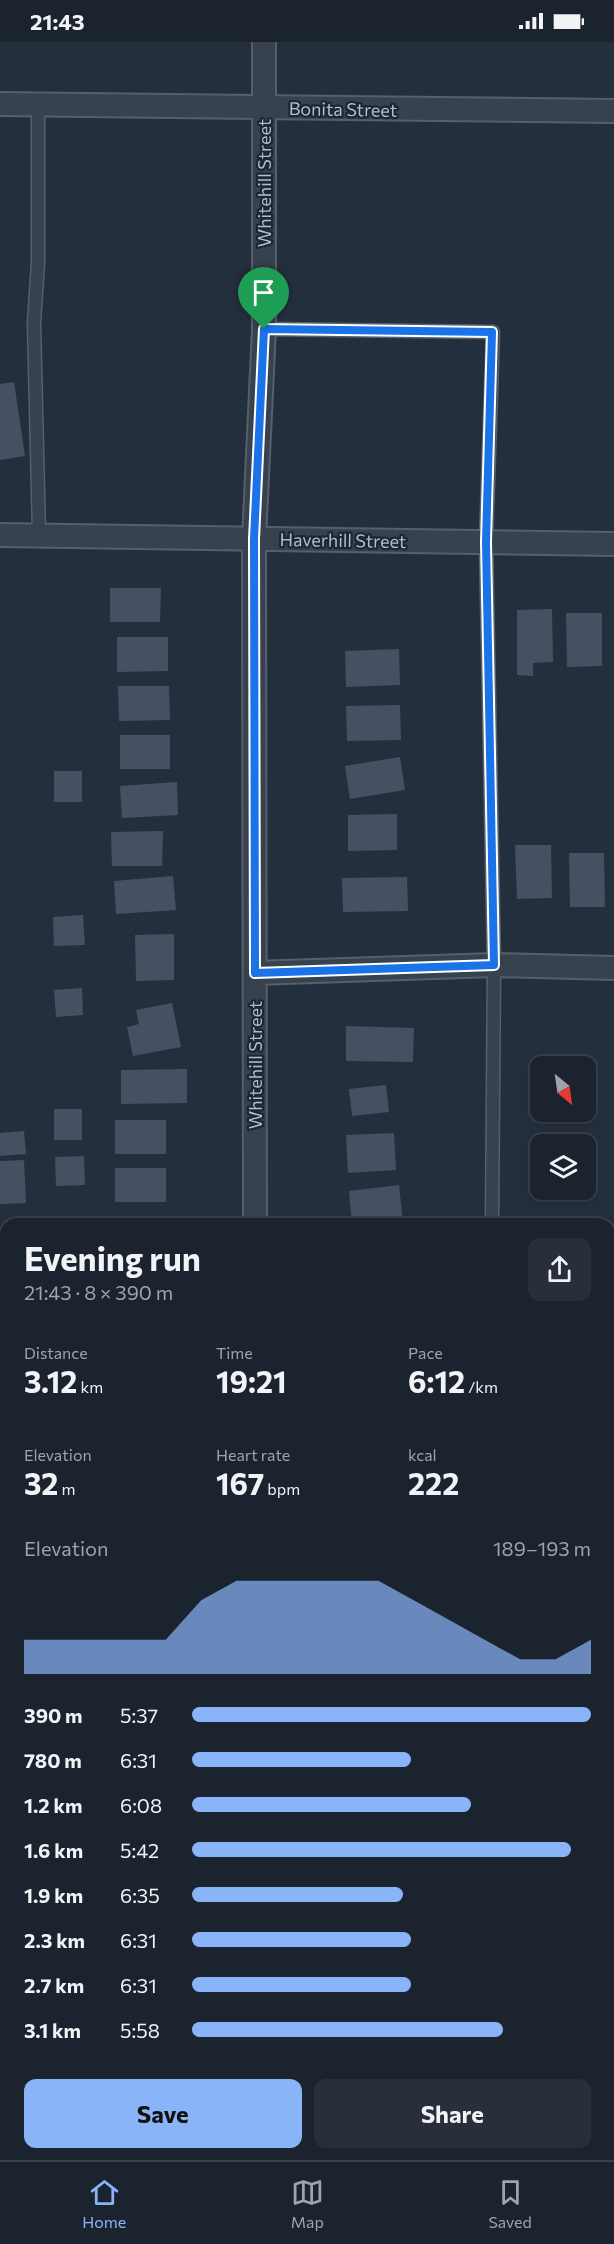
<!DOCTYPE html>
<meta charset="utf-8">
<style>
:root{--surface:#1b232e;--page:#282f3a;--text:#f1f3f6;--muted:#a0a4aa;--line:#39404a;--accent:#8ab4f8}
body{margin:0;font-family:Commissioner,sans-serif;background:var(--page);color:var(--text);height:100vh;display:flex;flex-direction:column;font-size:22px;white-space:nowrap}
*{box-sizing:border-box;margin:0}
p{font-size:20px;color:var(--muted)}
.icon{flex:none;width:33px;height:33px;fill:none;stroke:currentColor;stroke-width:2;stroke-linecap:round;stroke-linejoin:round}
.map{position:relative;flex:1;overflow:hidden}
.drawer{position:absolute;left:0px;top:1176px;width:615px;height:942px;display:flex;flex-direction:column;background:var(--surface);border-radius:18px 18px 0 0;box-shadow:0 3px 9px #0003,0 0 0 2px var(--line)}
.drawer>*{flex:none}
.needle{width:39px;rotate:151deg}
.fabs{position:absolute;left:530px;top:1014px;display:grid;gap:12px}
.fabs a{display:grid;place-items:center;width:66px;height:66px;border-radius:12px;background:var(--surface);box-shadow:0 3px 9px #0003,0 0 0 2px var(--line);font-size:30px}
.pin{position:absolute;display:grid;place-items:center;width:51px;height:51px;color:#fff;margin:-62px -26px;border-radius:50% 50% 50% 0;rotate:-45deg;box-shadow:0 0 6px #0007}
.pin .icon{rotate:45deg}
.round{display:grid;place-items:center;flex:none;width:63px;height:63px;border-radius:12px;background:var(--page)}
.overview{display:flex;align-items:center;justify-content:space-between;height:102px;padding:0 24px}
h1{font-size:33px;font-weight:700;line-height:45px}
.stats{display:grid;grid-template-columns:repeat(3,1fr);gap:9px;height:102px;padding:6px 24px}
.stats div{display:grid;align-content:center}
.stats b{font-size:30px;font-weight:700}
.stats small{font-size:16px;font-weight:400}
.stats p{font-size:16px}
.chart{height:168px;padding:12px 24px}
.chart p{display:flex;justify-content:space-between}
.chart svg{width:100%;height:108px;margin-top:6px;fill:var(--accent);opacity:.7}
.action{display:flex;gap:12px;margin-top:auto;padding:12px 24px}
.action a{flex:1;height:69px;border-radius:12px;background:var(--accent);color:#111;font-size:24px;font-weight:700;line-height:69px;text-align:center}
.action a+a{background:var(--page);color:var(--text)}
ul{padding:0 24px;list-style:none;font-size:20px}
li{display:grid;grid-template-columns:96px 72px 1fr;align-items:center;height:45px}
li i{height:15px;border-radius:8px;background:var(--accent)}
.status{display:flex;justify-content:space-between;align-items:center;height:42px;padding:0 30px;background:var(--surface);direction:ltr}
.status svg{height:16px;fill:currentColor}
.tabs{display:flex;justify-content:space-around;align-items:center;height:84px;border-top:2px solid var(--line);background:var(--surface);font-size:16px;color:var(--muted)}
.tabs a{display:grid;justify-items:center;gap:3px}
.tabs .active{color:var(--accent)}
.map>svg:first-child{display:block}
.building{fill:#455162}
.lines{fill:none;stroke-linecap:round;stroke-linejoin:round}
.service-casing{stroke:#565f6c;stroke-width:15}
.minor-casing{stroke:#565f6c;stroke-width:26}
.service{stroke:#38414e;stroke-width:12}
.minor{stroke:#38414e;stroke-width:22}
.route-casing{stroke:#fff;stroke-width:12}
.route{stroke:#1a73e8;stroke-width:8}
.labels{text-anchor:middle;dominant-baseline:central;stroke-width:4.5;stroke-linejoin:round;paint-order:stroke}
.street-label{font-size:18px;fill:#b4bcc9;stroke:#1d2633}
</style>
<div class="status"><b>21:43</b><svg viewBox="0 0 49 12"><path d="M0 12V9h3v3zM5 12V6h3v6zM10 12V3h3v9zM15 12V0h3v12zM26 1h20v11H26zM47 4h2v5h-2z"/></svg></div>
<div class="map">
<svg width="614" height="2118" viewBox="0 0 614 2118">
<rect width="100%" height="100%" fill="#242f3e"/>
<path class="building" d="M14,340L25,414L0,418V342Z
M110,546H161L160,580H110Z
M552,567L553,620L533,621V634L517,633V568Z
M566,571H602V624L567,625Z
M117,595H168V629L117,630Z
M399,607L400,643L346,645L345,609Z
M118,644H169L170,678L119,679Z
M400,663L401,698L347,699L346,664Z
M120,693H170V727H120Z
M400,715L405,748L350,757L345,724Z
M54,729H82V760H54Z
M177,740L178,773L122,776L120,744Z
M397,772V808L348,809V773Z
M163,789L162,824H112L111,790Z
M515,803H551L552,856L517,857Z
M569,811H604L605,865H570Z
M173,834L176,868L116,872L114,839Z
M407,835L408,869L343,870L342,836Z
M83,873L85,903L54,904L53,875Z
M174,892V938L136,939L135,893Z
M82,946L83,973L56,975L54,948Z
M172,961L181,1005L133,1014L127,985L139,982L136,968Z
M346,984L414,986L413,1020L346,1019Z
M187,1027V1061L121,1062V1028Z
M386,1043L389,1070L352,1074L349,1047Z
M54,1067H82V1098H54Z
M115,1078H166V1112H115Z
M24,1089L26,1112L0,1114V1091Z
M394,1091L396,1128L348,1131L346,1093Z
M84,1114L85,1143L56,1144L55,1115Z
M24,1118L26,1161L0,1162V1119Z
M115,1126H166V1160H115Z
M399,1143L403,1181L352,1182L349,1149Z
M114,1174H165V1182H114Z
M614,1245V1281H609V1246Z
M6,1517V1544L0,1545V1518Z
M6,1612V1641L0,1642V1613Z
M0,1692H6V1726H0Z
M609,1867H614V1905H609Z
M614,2097V2118H586V2112H609V2098Z
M526,2112H560V2118H526Z"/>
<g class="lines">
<g class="service-casing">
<path id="service" d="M38,62V220L34,281L39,493
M264,287L493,290L486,500L494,923L492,1182
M487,2118V2112"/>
</g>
<g class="minor-casing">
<path id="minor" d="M0,62L614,69
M0,493L614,502
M255,931L494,923L614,926
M255,1182L254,497L264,287V0
M609,1355H614
M609,1785H614
M0,1786H6
M256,2112V2118"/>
</g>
<use href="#service" class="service"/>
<use href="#minor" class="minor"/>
</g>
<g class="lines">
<g class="route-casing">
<path id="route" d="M264,287L492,290L486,500L494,923L255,931L254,497Z"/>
</g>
<use href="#route" class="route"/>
</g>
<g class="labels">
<g class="street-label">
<text transform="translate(343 67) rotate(1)">Bonita Street</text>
<text transform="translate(264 141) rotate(-90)">Whitehill Street</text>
<text transform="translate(343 498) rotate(1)">Haverhill Street</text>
<text transform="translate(255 1023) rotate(-90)">Whitehill Street</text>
</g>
</g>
</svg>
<div class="fabs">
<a><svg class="needle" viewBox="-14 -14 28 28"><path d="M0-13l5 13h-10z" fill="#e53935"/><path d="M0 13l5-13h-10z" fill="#a0a4aa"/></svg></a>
<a><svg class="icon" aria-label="layers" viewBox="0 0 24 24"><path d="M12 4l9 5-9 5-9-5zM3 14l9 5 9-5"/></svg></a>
</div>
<div class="pin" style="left:264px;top:287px;background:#1e9e55"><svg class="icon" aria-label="arrive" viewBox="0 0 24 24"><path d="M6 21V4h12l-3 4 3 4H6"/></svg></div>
<section class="drawer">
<div class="overview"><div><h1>Evening run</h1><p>21:43 · 8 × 390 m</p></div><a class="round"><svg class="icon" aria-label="share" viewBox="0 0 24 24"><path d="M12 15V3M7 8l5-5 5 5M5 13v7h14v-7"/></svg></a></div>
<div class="stats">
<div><p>Distance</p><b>3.12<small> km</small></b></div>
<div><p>Time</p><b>19:21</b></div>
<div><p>Pace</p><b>6:12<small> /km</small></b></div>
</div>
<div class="stats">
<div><p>Elevation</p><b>32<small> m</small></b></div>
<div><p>Heart rate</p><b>167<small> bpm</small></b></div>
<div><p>kcal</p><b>222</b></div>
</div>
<div class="chart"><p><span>Elevation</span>189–193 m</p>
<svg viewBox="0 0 160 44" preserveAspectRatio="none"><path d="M0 44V30L10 30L20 30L30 30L40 30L50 14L60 6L70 6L80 6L90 6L100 6L110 14L120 22L130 30L140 38L150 38L160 30V44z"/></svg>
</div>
<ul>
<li><b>390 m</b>5:37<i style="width:100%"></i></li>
<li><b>780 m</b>6:31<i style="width:55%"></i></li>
<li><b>1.2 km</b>6:08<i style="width:70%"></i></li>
<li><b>1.6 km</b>5:42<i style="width:95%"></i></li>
<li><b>1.9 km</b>6:35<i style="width:53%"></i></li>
<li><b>2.3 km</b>6:31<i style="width:55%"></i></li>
<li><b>2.7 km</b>6:31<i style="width:55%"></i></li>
<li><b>3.1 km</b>5:58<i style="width:78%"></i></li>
</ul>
<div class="action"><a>Save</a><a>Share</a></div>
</section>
</div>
<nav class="tabs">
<a class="active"><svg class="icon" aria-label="home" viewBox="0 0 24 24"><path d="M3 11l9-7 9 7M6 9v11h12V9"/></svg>Home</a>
<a><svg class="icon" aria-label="map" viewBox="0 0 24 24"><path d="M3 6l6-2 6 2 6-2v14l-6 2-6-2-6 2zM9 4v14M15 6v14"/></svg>Map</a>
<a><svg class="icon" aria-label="saved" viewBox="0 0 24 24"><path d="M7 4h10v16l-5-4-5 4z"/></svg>Saved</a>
</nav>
